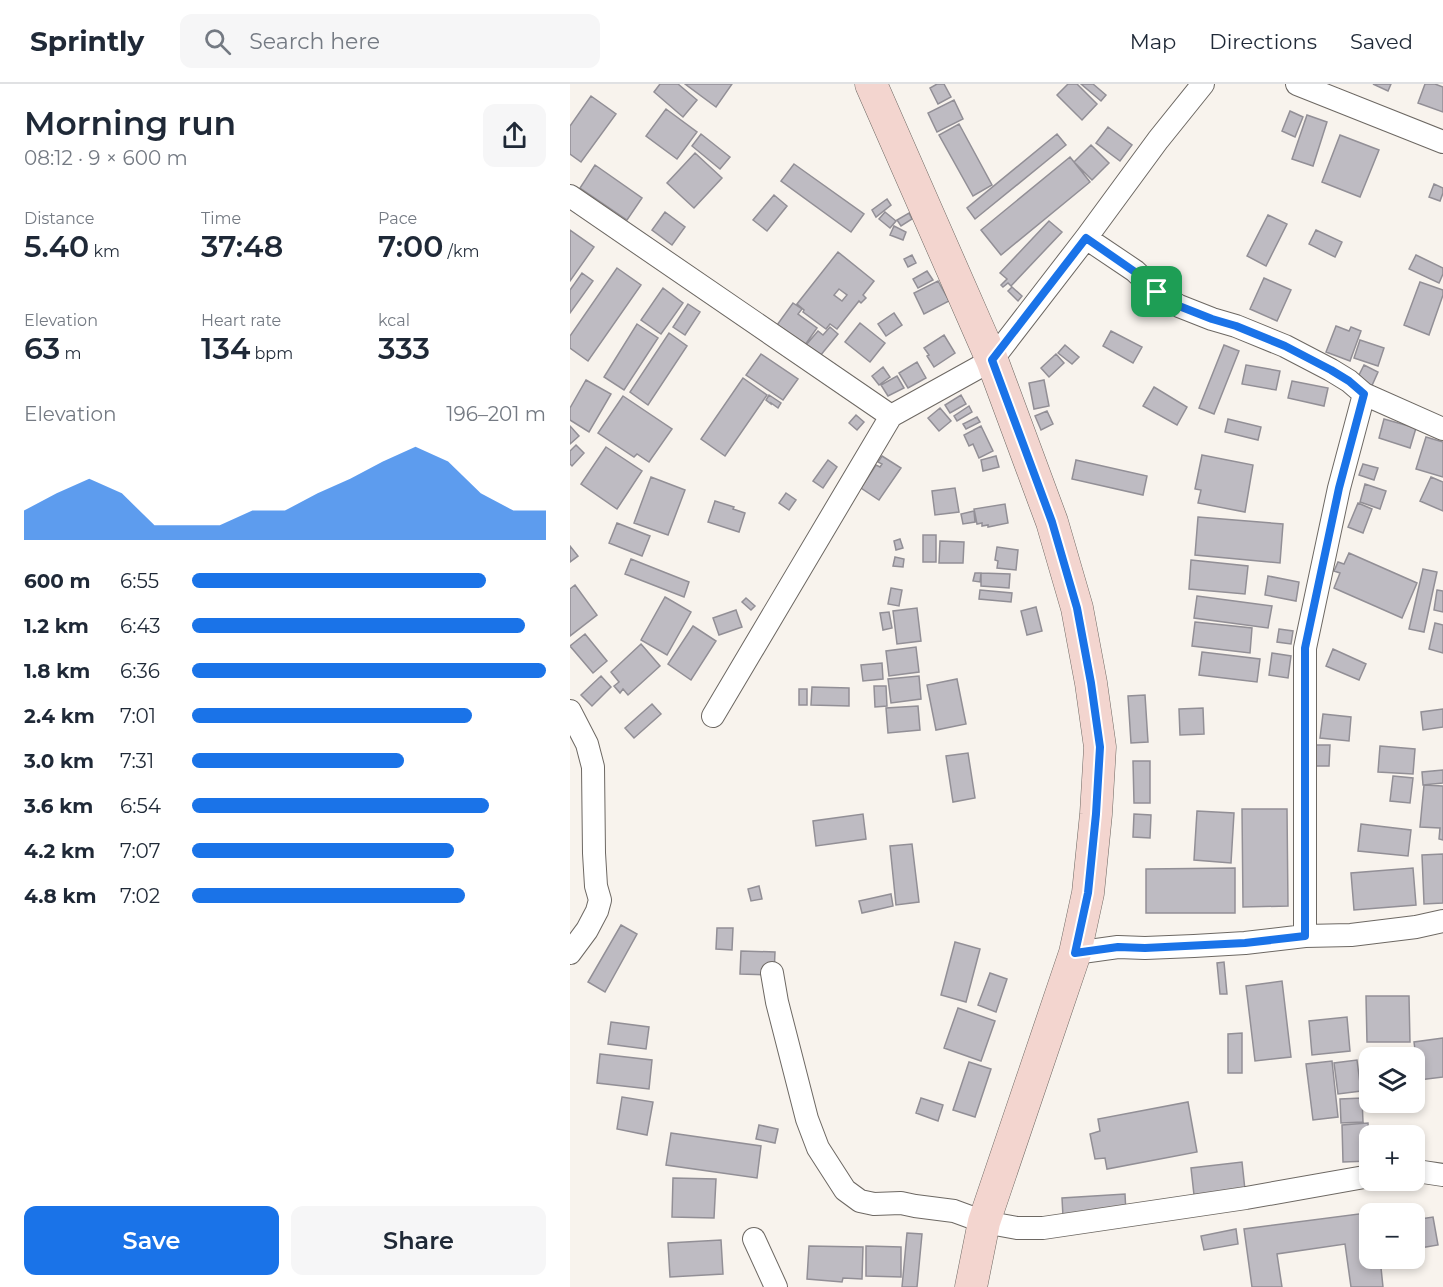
<!DOCTYPE html>
<meta charset="utf-8">
<style>
:root{--surface:#fff;--page:#f6f6f7;--text:#1f2937;--muted:#747a83;--line:#e0e1e3;--accent:#1a73e8}
body{margin:0;font-family:Montserrat,sans-serif;background:var(--page);color:var(--text);height:100vh;display:flex;flex-direction:column;font-size:22px;white-space:nowrap}
*{box-sizing:border-box;margin:0}
p{font-size:20px;color:var(--muted)}
.icon{flex:none;width:33px;height:33px;fill:none;stroke:currentColor;stroke-width:2;stroke-linecap:round;stroke-linejoin:round}
.map{position:relative;flex:1;overflow:hidden}
.side{display:flex;flex-direction:column;background:var(--surface);width:570px}
.side>*{flex:none}
.fabs{position:absolute;left:789px;top:963px;display:grid;gap:12px}
.fabs a{display:grid;place-items:center;width:66px;height:66px;border-radius:12px;background:var(--surface);box-shadow:0 3px 9px #0003;font-size:30px}
.pin{position:absolute;display:grid;place-items:center;width:51px;height:51px;color:#fff;margin:-26px;border-radius:12px;box-shadow:0 3px 9px #0006}
.round{display:grid;place-items:center;flex:none;width:63px;height:63px;border-radius:12px;background:var(--page)}
.summary{display:flex;align-items:center;justify-content:space-between;height:102px;padding:0 24px}
h1{font-size:33px;font-weight:600;line-height:45px}
.figures{display:grid;grid-template-columns:repeat(3,1fr);gap:9px;height:102px;padding:6px 24px}
.figures div{display:grid;align-content:center}
.figures b{font-size:30px;font-weight:600}
.figures small{font-size:16px;font-weight:400}
.figures p{font-size:16px}
.chart{height:168px;padding:12px 24px}
.chart p{display:flex;justify-content:space-between}
.chart svg{width:100%;height:108px;margin-top:6px;fill:var(--accent);opacity:.7}
.button{display:flex;gap:12px;margin-top:auto;padding:12px 24px}
.button a{flex:1;height:69px;border-radius:12px;background:var(--accent);color:#fff;font-size:24px;font-weight:600;line-height:69px;text-align:center}
.button a+a{background:var(--page);color:var(--text)}
ul{padding:0 24px;list-style:none;font-size:20px}
li{display:grid;grid-template-columns:96px 72px 1fr;align-items:center;height:45px}
li i{height:15px;border-radius:8px;background:var(--accent)}
header{display:flex;align-items:center;gap:36px;box-sizing:border-box;height:84px;padding:0 30px;background:var(--surface);border-bottom:2px solid var(--line)}
header strong{font-size:28px}
nav{display:flex;gap:33px;margin-inline-start:auto;font-size:21px}
.search{width:420px;height:54px;background:var(--page);display:flex;align-items:center;gap:15px;box-sizing:border-box;padding:0 21px;border-radius:12px;color:var(--muted);font-size:22px}
main{display:flex;flex:1;min-height:0}
.map>svg:first-child{display:block}
.building{fill:#bebbc2;stroke:#928f96;stroke-width:1.5;fill-rule:evenodd}
.lines{fill:none;stroke-linecap:round;stroke-linejoin:round}
.street-casing{stroke:#6d6863;stroke-width:24}
.secondary-casing{stroke:#6d6863;stroke-width:33}
.street{stroke:#fff;stroke-width:22}
.secondary{stroke:#f3d5cf;stroke-width:32}
.route-casing{stroke:#fff;stroke-width:12}
.route{stroke:#1a73e8;stroke-width:8}
</style>
<header>
<strong>Sprintly</strong>
<div class="search"><svg class="icon" aria-label="search" viewBox="0 0 24 24"><circle cx="10" cy="10" r="6"/><path d="M15 15l6 6"/></svg>Search here</div>
<nav><a>Map</a><a>Directions</a><a>Saved</a></nav>
</header>
<main>
<section class="side">
<div class="summary"><div><h1>Morning run</h1><p>08:12 · 9 × 600 m</p></div><a class="round"><svg class="icon" aria-label="share" viewBox="0 0 24 24"><path d="M12 15V3M7 8l5-5 5 5M5 13v7h14v-7"/></svg></a></div>
<div class="figures">
<div><p>Distance</p><b>5.40<small> km</small></b></div>
<div><p>Time</p><b>37:48</b></div>
<div><p>Pace</p><b>7:00<small> /km</small></b></div>
</div>
<div class="figures">
<div><p>Elevation</p><b>63<small> m</small></b></div>
<div><p>Heart rate</p><b>134<small> bpm</small></b></div>
<div><p>kcal</p><b>333</b></div>
</div>
<div class="chart"><p><span>Elevation</span>196–201 m</p>
<svg viewBox="0 0 160 44" preserveAspectRatio="none"><path d="M0 44V32L10 25L20 19L30 25L40 38L50 38L60 38L70 32L80 32L90 25L100 19L110 12L120 6L130 12L140 25L150 32L160 32V44z"/></svg>
</div>
<ul>
<li><b>600 m</b>6:55<i style="width:83%"></i></li>
<li><b>1.2 km</b>6:43<i style="width:94%"></i></li>
<li><b>1.8 km</b>6:36<i style="width:100%"></i></li>
<li><b>2.4 km</b>7:01<i style="width:79%"></i></li>
<li><b>3.0 km</b>7:31<i style="width:60%"></i></li>
<li><b>3.6 km</b>6:54<i style="width:84%"></i></li>
<li><b>4.2 km</b>7:07<i style="width:74%"></i></li>
<li><b>4.8 km</b>7:02<i style="width:77%"></i></li>
</ul>
<div class="button"><a>Save</a><a>Share</a></div>
</section>
<div class="map">
<svg width="873" height="1203" viewBox="0 0 873 1203">
<rect width="100%" height="100%" fill="#f8f3ed"/>
<path class="building" d="M90,0H108L127,16L113,33L84,8Z
M115,0H162L146,23Z
M367,0H374L381,13L368,20L360,4Z
M498,0H507L527,20L512,36L487,11Z
M511,0H523L536,11L531,17Z
M803,0H821L818,7Z
M855,0H865L873,3V28L848,19Z
M21,12L46,30L11,78L0,70V42Z
M384,16L393,35L367,48L358,29Z
M96,25L127,48L107,75L76,52Z
M720,27L733,33L725,53L712,47Z
M737,31L757,38L743,82L722,75Z
M389,40L422,101L403,112L369,51Z
M538,43L562,61L550,77L526,59Z
M131,50L160,73L150,85L122,62Z
M487,50L496,61L405,135L397,124Z
M770,51L809,66L790,113L752,98Z
M521,61L539,79L522,96L504,78Z
M125,69L152,94L124,124L97,99Z
M500,73L520,98L431,171L411,146Z
M224,80L294,130L281,148L211,97Z
M25,81L72,114L57,136L10,104Z
M864,100L873,104V109L870,117L859,113Z
M204,111L217,122L197,147L183,136Z
M317,115L321,121L306,133L302,126Z
M95,128L115,143L102,161L82,146Z
M315,128L326,137L320,144L309,135Z
M339,129L342,135L331,142L327,136Z
M698,131L717,140L696,182L677,172Z
M479,137L492,148L441,202L438,199L433,203L431,201L437,195L430,189Z
M324,142L336,148L333,156L320,151Z
M0,146L24,163L0,197Z
M746,146L772,158L765,173L739,160Z
M268,168L304,197L293,211L296,214L291,219L289,217L267,245L260,240L256,245L233,228L234,226L227,220ZM269,205L277,211L272,217L264,211Z
M342,171L346,179L338,183L334,175Z
M846,171L873,184V190L869,199L839,185Z
M47,184L71,201L18,277L0,264V252Z
M357,187L363,196L348,204L343,195Z
M12,189L23,197L0,229V206Z
M694,194L721,206L707,237L680,225Z
M368,197L379,217L354,230L344,209Z
M850,198L873,206V211L859,251L834,241Z
M442,203L452,212L448,217L438,207Z
M93,204L113,219L91,250L71,236Z
M223,219L232,225L228,230L247,244L235,261L207,241Z
M118,220L130,228L115,251L103,243Z
M324,229L332,241L316,252L308,240Z
M290,239L315,259L300,278L275,258Z
M67,240L88,254L54,306L34,293Z
M766,242L779,247L781,243L791,247L780,277L756,268Z
M260,243L268,250L250,272L236,261L248,247L253,251Z
M541,247L572,263L563,279L533,262Z
M99,249L117,262L78,321L60,308Z
M374,251L385,269L364,283L357,272L359,271L354,264Z
M790,256L814,264L808,282L784,274Z
M495,261L509,273L502,280L488,269Z
M654,261L669,267L644,330L629,324Z
M191,270L228,295L213,316L176,291Z
M486,270L494,279L479,293L471,284Z
M347,278L356,294L338,304L329,289Z
M676,281L710,287L706,306L672,300Z
M794,281L808,288L800,306L785,299Z
M313,283L320,293L309,301L302,292Z
M327,292L334,304L318,312L311,301Z
M173,294L197,311L155,372L131,355Z
M16,296L41,310L19,348L0,336V324Z
M474,296L479,322L464,325L459,299Z
M722,297L758,304L754,322L718,314Z
M584,303L617,323L607,341L573,322Z
M199,311L211,319L208,324L201,319V320L196,316Z
M391,311L396,320L380,329L375,321Z
M53,312L102,345L79,378L67,370L64,373L28,349Z
M399,322L402,328L387,337L384,332Z
M370,324L381,337L369,347L358,334Z
M477,327L483,340L471,346L465,332Z
M286,331L294,338L287,346L279,339Z
M407,333L410,338L396,345L393,340Z
M658,335L691,343L688,356L655,348Z
M814,335L846,344L840,364L809,354Z
M0,342L9,352L0,360Z
M411,342L423,367L409,374L403,360L399,362L394,351Z
M856,353L873,358V393L846,385Z
M6,361L14,369L2,382L0,380V367Z
M36,363L72,387L47,425L11,400Z
M632,371L683,381L675,428L628,419L631,406L625,405Z
M312,372L331,384L309,416L291,404L306,381L310,383L312,380L308,378Z
M426,372L429,383L413,387L411,376Z
M258,376L267,383L253,404L243,397Z
M506,376L577,392L573,411L502,395Z
M793,380L808,384L804,396L789,391Z
M81,393L115,406L98,451L64,439Z
M861,393L873,398V427L850,417Z
M795,400L816,407L810,425L790,418Z
M385,404L389,428L365,431L362,407Z
M216,409L226,416L219,426L209,419Z
M145,417L164,423L163,425L175,429L169,448L138,438Z
M788,419L802,425L793,449L778,443Z
M435,420L438,439L418,443V441L412,442V439L407,440L404,425Z
M404,427L405,438L393,440L391,430Z
M628,433L713,440L710,479L625,471Z
M47,439L80,452L72,472L39,459Z
M353,451H366V478H353Z
M330,455L333,464L326,466L324,457Z
M370,457L394,458L393,479H369Z
M0,462L8,472L0,478Z
M427,463L448,466L446,486L427,484L428,477L425,476Z
M779,469L847,499L832,534L764,504L770,489L764,487L768,478L774,480Z
M325,473L334,475L333,483L323,482Z
M61,475L119,498L114,513L55,490Z
M621,476L678,482L675,510L619,505Z
M853,485L867,488L854,548L839,545Z
M405,489H411L410,498L403,497Z
M411,489L440,490L439,504L411,502Z
M698,492L729,498L726,517L695,511Z
M5,501L27,531L0,552V505Z
M321,504L332,506L329,522L318,520Z
M410,506L442,509L441,518L409,515Z
M867,506L873,507V528L864,526Z
M627,512L702,522L698,544L624,534Z
M95,513L121,528L97,571L71,556Z
M176,514L185,522L181,526L172,518Z
M466,523L472,547L457,551L451,527Z
M347,524L351,557L327,560L323,527Z
M166,526L172,543L149,551L143,534Z
M319,528L322,544L313,546L310,529Z
M625,538L682,544L680,569L622,562Z
M865,539L873,541V569L859,565Z
M123,542L146,557L121,596L98,580Z
M709,545L723,547L721,560L707,558Z
M15,550L37,577L23,589L0,562Z
M71,560L90,582L58,611L53,605L50,609L44,602L49,598L41,588Z
M346,563L349,588L319,592L316,567Z
M763,565L796,580L789,596L756,582Z
M632,568L690,575L687,598L629,591Z
M702,569L721,572L718,594L699,591Z
M312,579L313,595L293,597L291,581Z
M31,592L41,603L22,622L11,611Z
M349,592L351,615L321,619L318,595Z
M387,595L396,640L366,646L357,601Z
M304,602H316L317,622L305,623Z
M242,603L279,604V622L241,621Z
M229,605H237V621H229Z
M575,611L578,658L561,659L558,612Z
M82,620L91,630L64,654L55,644Z
M348,622L350,646L318,649L316,624Z
M633,624L634,650L610,651L609,625Z
M873,625V643L853,646L851,628Z
M753,630L781,633L779,657L750,654Z
M746,661H760L759,682H746Z
M810,662L845,665L843,690L808,688Z
M398,669L405,714L383,718L376,672Z
M563,677H580V719H564Z
M873,686V699L853,701L852,688Z
M823,692L843,694L840,719L820,717Z
M854,701L873,702V756L869,755L870,744L850,743Z
M672,725H717L718,822L673,823Z
M627,727L664,729L661,779L624,776Z
M293,730L296,755L246,762L243,737Z
M564,730L581,731L580,754L563,753Z
M791,740L841,746L838,772L788,767Z
M342,760L349,818L326,821L320,762Z
M873,770V819L854,820L852,771Z
M665,784V829H576V785Z
M843,784L846,821L784,826L781,789Z
M189,802L192,815L181,817L178,805Z
M321,810L323,822L292,829L289,817Z
M51,841L67,850L35,908L18,898Z
M147,844H163L162,866L146,865Z
M385,858L410,865L396,918L371,911Z
M171,867L205,868L204,891L170,890Z
M654,878L657,910H650L647,879Z
M420,889L437,895L426,928L408,921Z
M712,897L721,973L685,977L676,902Z
M796,912H839L840,958H797Z
M388,924L425,937L411,977L374,964Z
M777,933L780,967L742,971L739,937Z
M41,938L79,943L76,965L38,960Z
M672,949V989H658V950Z
M873,954V993L849,996L844,958Z
M803,969H838V974H803Z
M30,970L82,976L79,1005L27,999Z
M787,976L791,1007L768,1010L764,979Z
M762,977L768,1033L743,1036L736,980Z
M399,978L421,985L405,1033L383,1026Z
M52,1013L83,1018L77,1051L47,1045Z
M351,1014L373,1021L368,1037L346,1029Z
M792,1014L793,1038L771,1039L770,1015Z
M618,1018L627,1068L537,1085L535,1074L525,1075L520,1050L530,1047L528,1035Z
M798,1039L800,1077L773,1078L772,1041Z
M189,1041L208,1045L205,1059L186,1055Z
M101,1049L191,1062L187,1094L96,1081Z
M672,1078L675,1106L624,1111L621,1084Z
M103,1094L146,1095L144,1134L102,1133Z
M555,1110L556,1129L493,1133L492,1114Z
M804,1128V1130H800V1174H810L813,1203H781L775,1160L707,1170L712,1203H682L674,1145Z
M863,1133L868,1161L844,1165V1136Z
M666,1145L668,1160L634,1166L631,1152Z
M337,1149L352,1150L347,1203H332Z
M151,1156L153,1190L100,1193L98,1159Z
M239,1162L293,1163L292,1195L273,1194L272,1198L237,1195Z
M296,1162L331,1163V1193L296,1192Z"/>
<g class="lines">
<g class="street-casing">
<path id="street" d="M727,0L873,58
M0,112L321,332
M516,154L565,187L587,208L609,222L642,235L666,242L715,262L761,286L779,297L794,310L873,345
M0,627L17,660L23,683L24,769L26,802L30,816L27,827L17,846L0,869
M143,632L321,332L422,276L516,154L588,56L633,0
M735,852V564L769,404L794,310
M505,869L548,863L575,864L624,862L675,859L735,852L781,851L846,843L873,837
M202,889L207,918L237,1035L248,1064L275,1106L290,1117L304,1120L331,1119L345,1122L384,1127L414,1138L447,1144H473L676,1114L800,1092
M844,1089L853,1088L873,1091
M184,1155L206,1203"/>
</g>
<g class="secondary-casing">
<path id="secondary" d="M301,0L422,276L482,438L507,524L521,599L530,663L526,730L518,809L505,869L414,1138L401,1203"/>
</g>
<use href="#street" class="street"/>
<use href="#secondary" class="secondary"/>
</g>
<g class="lines">
<g class="route-casing">
<path id="route" d="M516,154L565,188L587,208L609,222L642,235L666,242L715,262L761,286L779,297L794,310L769,404L735,564V852L675,859L575,864L548,863L505,869L518,809L526,730L530,663L521,599L507,524L482,438L422,276Z"/>
</g>
<use href="#route" class="route"/>
</g>
</svg>
<div class="fabs">
<a><svg class="icon" aria-label="layers" viewBox="0 0 24 24"><path d="M12 4l9 5-9 5-9-5zM3 14l9 5 9-5"/></svg></a>
<a>+</a>
<a>−</a>
</div>
<div class="pin" style="left:587px;top:208px;background:#1e9e55"><svg class="icon" aria-label="arrive" viewBox="0 0 24 24"><path d="M6 21V4h12l-3 4 3 4H6"/></svg></div>
</div>
</main>
